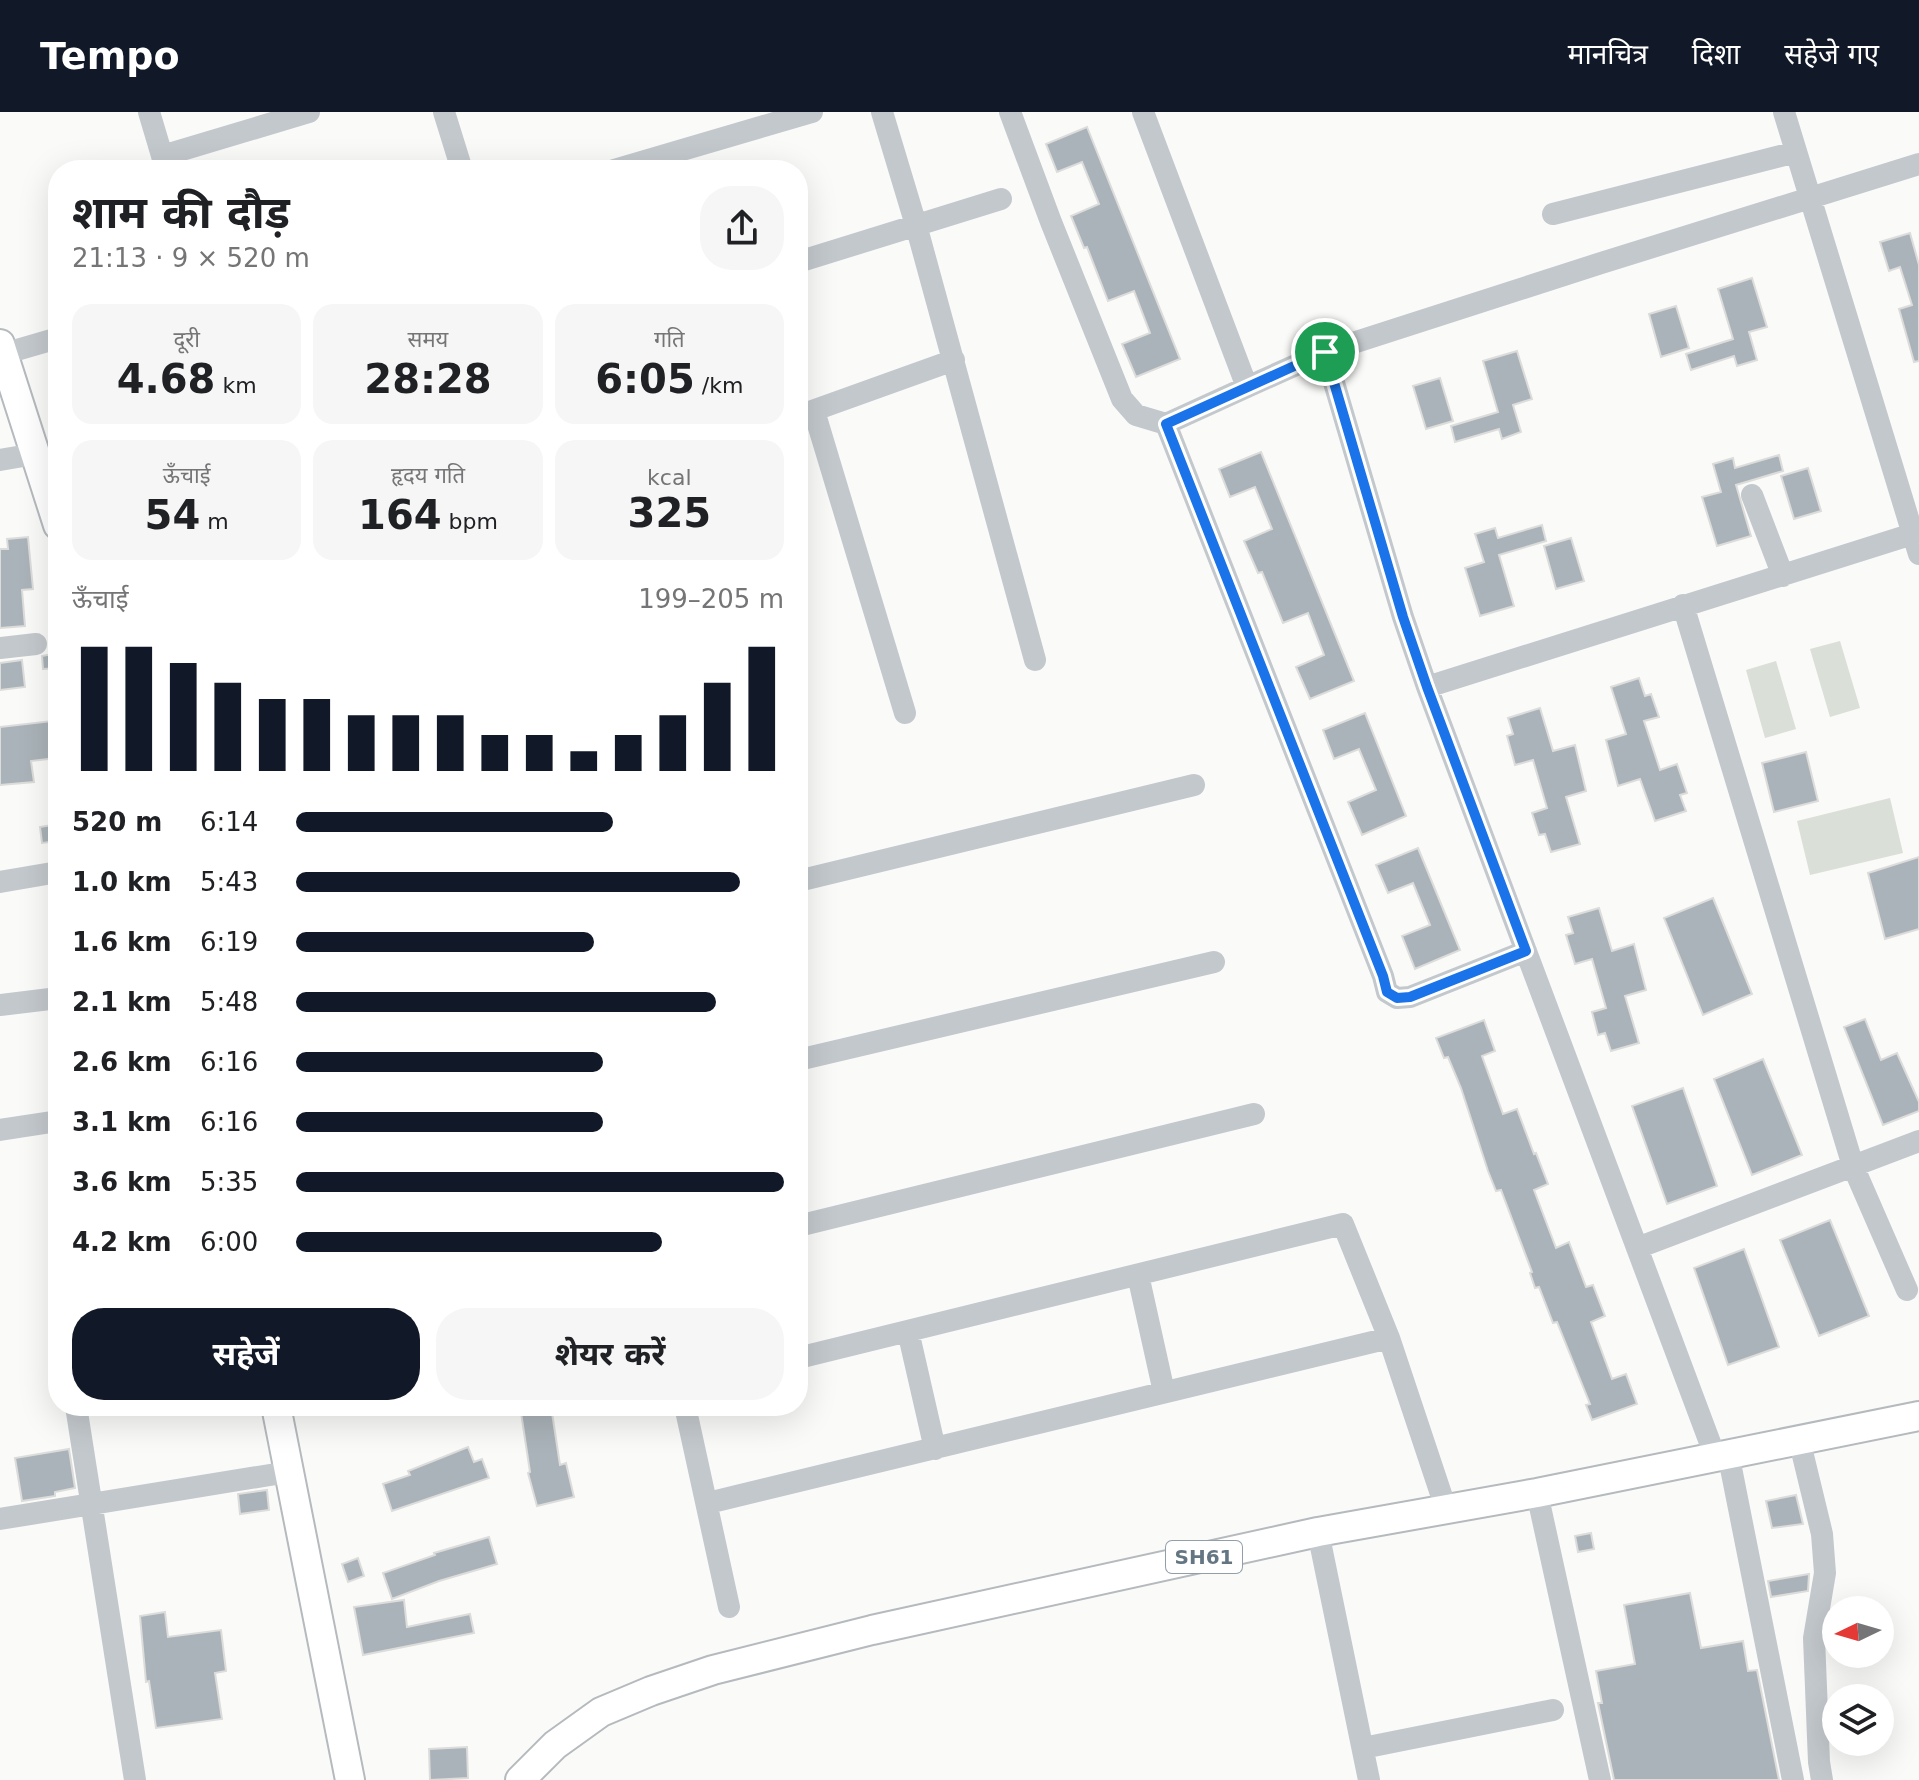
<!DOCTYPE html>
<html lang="hi">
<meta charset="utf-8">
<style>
:root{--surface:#fff;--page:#f6f6f6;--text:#202124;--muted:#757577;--accent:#111827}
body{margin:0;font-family:"DejaVu Sans","Noto Sans Devanagari",sans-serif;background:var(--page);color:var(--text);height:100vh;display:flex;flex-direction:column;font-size:30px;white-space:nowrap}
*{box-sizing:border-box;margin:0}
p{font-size:26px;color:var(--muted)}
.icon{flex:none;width:44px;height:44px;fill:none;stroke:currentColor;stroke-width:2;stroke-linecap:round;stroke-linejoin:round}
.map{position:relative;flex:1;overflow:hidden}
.panel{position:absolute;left:48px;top:48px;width:760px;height:1256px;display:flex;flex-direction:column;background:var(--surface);border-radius:32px;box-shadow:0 8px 32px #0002}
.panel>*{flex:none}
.needle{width:52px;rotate:265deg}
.fabs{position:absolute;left:1822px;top:1484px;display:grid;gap:16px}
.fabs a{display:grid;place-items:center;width:72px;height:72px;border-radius:50%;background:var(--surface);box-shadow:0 8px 32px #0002;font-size:40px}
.pin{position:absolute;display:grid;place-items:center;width:68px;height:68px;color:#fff;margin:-34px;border:4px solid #fff;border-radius:50%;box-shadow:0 2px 8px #0007}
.round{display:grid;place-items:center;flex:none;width:84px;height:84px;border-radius:32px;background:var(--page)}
.overview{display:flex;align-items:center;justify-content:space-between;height:136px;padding:0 24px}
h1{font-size:44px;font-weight:700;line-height:60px}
.stats{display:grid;grid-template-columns:repeat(3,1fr);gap:12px;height:136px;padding:8px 24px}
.stats div{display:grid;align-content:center;border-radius:20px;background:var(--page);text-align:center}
.stats b{font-size:40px;font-weight:700}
.stats small{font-size:22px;font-weight:400}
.stats p{font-size:22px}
.chart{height:224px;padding:16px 24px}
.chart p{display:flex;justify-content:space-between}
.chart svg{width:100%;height:144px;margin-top:8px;stroke:var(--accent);stroke-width:6}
.cta{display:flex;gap:16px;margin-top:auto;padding:16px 24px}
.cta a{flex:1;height:92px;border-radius:32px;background:var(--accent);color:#fff;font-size:32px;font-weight:700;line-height:92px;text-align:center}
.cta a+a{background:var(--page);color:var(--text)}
ul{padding:0 24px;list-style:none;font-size:26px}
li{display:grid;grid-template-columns:128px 96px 1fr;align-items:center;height:60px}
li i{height:20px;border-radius:10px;background:var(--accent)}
header{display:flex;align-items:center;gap:48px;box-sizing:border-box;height:112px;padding:0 40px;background:var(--accent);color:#fff}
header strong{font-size:38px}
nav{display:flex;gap:44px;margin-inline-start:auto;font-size:28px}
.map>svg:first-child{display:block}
.green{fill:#dadfd7}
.building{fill:#aab3b9;stroke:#dcdcda;stroke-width:2}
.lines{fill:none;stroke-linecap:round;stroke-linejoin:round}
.major-casing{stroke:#b5babe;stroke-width:32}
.minor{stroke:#c3c8cc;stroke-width:22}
.major{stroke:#fff;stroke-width:28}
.route-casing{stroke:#fff;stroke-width:16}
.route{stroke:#1a73e8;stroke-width:10}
.labels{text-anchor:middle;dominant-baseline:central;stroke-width:8;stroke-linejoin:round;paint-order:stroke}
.shield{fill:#fff;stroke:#939fa8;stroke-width:2}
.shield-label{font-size:20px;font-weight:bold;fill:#657683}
</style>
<header>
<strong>Tempo</strong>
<nav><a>मानचित्र</a><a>दिशा</a><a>सहेजे गए</a></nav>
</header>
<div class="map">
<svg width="1919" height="1668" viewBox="0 0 1919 1668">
<rect width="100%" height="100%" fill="#fafaf8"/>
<path class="green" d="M1840,529L1860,596L1830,605L1810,537Z
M1776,549L1796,617L1765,626L1746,558Z
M1890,686L1903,741L1810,763L1797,709Z"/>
<path class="building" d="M1087,15L1180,247L1136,265L1122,232L1150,221L1134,179L1108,189L1087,135L1084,136L1071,104L1099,92L1082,50L1057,60L1046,32Z
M1910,121L1919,153V249L1914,250L1899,197L1912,193L1900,155L1889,159L1880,130Z
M1752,166L1767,215L1749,220L1757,248L1737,254L1734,244L1691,258L1686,242L1733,227L1718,177Z
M1676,194L1689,236L1661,245L1649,202Z
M1517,239L1532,287L1513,293L1521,320L1502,327L1499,317L1455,330L1451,314L1498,300L1483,249Z
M1440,266L1453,309L1426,317L1413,274Z
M1261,340L1354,569L1310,587L1296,555L1324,543L1308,501L1283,511L1262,460L1258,461L1244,429L1272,417L1255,375L1230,385L1219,357Z
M1779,343L1783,359L1736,373L1751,424L1717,434L1702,385L1721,380L1713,352L1733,346L1735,356Z
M1808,356L1821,399L1794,407L1781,364Z
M1542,413L1546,429L1499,443L1514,494L1480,504L1465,456L1484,450L1475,422L1495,416L1498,426Z
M28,425L33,477L22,478L25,514L0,516V437H8L7,427Z
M1571,426L1584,469L1556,477L1544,434Z
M58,541V556L43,557L42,544Z
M22,548L25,575L0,578V551Z
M1639,566L1645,584L1651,582L1659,605L1644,609L1660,658L1677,652L1687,681L1680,683L1686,699L1655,709L1640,667L1618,674L1606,628L1626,622L1611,575Z
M1540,596L1553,639L1575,633L1586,679L1566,685L1580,732L1551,740L1545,722L1539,723L1532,701L1547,696L1533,648L1515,653L1507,624L1513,622L1508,606Z
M1365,601L1406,704L1362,723L1348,690L1376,678L1359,637L1334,647L1323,618Z
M52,609L56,646L31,649L34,670L0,673V615Z
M1806,640L1818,689L1774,700L1762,651Z
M58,712V729L42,731L40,715Z
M1418,736L1460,838L1415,857L1402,824L1430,813L1413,771L1388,781L1376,753Z
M1919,745V817L1885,827L1868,761Z
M1713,786L1752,882L1703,903L1664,806Z
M1599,796L1612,839L1634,832L1646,878L1625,884L1639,931L1611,939L1605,921L1598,923L1592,900L1606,896L1592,847L1575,852L1566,823L1573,821L1568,805Z
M1865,907L1881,948L1897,941L1919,990V999L1883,1013L1844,915Z
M1484,908L1495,939L1482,944L1503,1002L1517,997L1534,1042L1536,1041L1548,1072L1534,1078L1556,1136L1569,1130L1586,1175L1593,1173L1605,1204L1591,1210L1612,1267L1626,1262L1637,1292L1592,1308L1586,1293L1590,1292L1557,1210L1553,1211L1539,1175L1535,1176L1530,1161L1532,1160L1501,1078L1496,1079L1488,1059L1461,976L1448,945L1444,946L1436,926Z
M1763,947L1802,1043L1752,1063L1714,967Z
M1683,976L1717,1074L1667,1092L1632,994Z
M1830,1108L1869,1204L1819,1224L1780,1128Z
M1744,1137L1779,1235L1728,1253L1694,1156Z
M520,1294H551L560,1353L566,1351L574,1385L537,1394L528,1361L530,1360Z
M468,1335L474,1350L482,1347L489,1366L392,1399L383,1372L410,1363L408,1359Z
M69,1337L75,1376L55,1380V1384L22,1389L15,1346Z
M267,1378L269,1398L240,1402L238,1382Z
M1796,1383L1803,1412L1772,1416L1766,1389Z
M1591,1421L1594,1437L1578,1440L1575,1424Z
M489,1425L497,1452L439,1469L392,1487L383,1461L435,1443L434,1441Z
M358,1446L364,1464L348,1470L342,1452Z
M1809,1462L1808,1479L1771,1485L1768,1469Z
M1690,1481L1701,1536L1743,1529L1748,1559L1757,1558L1779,1668H1614L1598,1591H1602L1596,1559L1635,1552L1624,1493Z
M404,1488L407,1515L470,1502L474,1521L363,1543L354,1495Z
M165,1500L168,1525L221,1518L226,1559L215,1561L222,1607L156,1616L149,1569L146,1570L140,1504Z
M467,1635L468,1666L430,1668L429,1637Z"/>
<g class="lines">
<g class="major-casing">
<path id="major" d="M0,232L58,413
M276,1294L350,1668
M520,1668L555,1633L601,1600L651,1579L713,1558L872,1518L1318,1420L1537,1381L1919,1304"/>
</g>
<path class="minor" d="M149,0L166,57
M444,0L462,58
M882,0L916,113L1035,548
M1010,0L1051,110L1122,287L1136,303L1166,312
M1143,0L1247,275L1166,312L1383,864L1387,880L1397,886L1410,885L1526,839
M1784,0L1919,442
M162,44L309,0
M614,58L812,0
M1553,102L1796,40
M798,150L1001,87
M1325,240L1403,505L1427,575L1715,1344
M3,242L58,226
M1247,275L1325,240L1598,152L1919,52
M814,299L905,601
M798,304L954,248
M0,348L35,342
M1752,383L1783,464
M1683,493L1853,1054L1907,1178
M0,536L36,532
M1427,575L1919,420
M798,769L1194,673
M0,770L58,760
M0,893L58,886
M798,948L1214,850
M0,1018L58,1009
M798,1114L1254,1002
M1637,1136L1919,1029
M1138,1163L1164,1280
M908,1219L935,1337
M798,1246L1343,1112L1389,1226L1446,1397
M76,1294L135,1668
M685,1294L729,1495
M1799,1327L1822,1422L1825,1461L1814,1526L1819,1650L1822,1668
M1728,1341L1793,1668
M1537,1381L1600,1668
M708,1391L1389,1226
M0,1407L288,1360
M1318,1420L1369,1668
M1363,1636L1553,1598"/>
<use href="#major" class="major"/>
</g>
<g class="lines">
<g class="route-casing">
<path id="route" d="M1325,240L1403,505L1427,575L1526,839L1410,885L1397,886L1387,880L1383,864L1166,312Z"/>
</g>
<use href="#route" class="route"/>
</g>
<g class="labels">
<rect class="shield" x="1166" y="1429" width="76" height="32" rx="6"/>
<g class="shield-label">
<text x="1204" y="1445">SH61</text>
</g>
</g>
</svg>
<div class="fabs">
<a><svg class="needle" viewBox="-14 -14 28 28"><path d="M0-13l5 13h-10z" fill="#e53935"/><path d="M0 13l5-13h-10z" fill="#757577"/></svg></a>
<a><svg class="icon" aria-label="layers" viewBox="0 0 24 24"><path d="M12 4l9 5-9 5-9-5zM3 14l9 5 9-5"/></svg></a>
</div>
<div class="pin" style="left:1325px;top:240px;background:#1e9e55"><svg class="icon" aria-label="arrive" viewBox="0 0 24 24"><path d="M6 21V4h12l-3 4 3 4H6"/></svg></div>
<section class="panel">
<div class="overview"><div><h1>शाम की दौड़</h1><p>21:13 · 9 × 520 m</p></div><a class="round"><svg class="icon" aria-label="share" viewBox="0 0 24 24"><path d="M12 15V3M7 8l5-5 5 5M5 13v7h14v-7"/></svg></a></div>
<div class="stats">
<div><p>दूरी</p><b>4.68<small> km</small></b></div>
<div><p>समय</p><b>28:28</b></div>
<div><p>गति</p><b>6:05<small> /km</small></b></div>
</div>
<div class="stats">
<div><p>ऊँचाई</p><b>54<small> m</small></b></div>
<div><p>हृदय गति</p><b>164<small> bpm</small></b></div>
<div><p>kcal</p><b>325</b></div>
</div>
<div class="chart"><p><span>ऊँचाई</span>199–205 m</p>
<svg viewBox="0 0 160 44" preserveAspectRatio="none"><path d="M5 44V6M15 44V6M25 44V11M35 44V17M45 44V22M55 44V22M65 44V27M75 44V27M85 44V27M95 44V33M105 44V33M115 44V38M125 44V33M135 44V27M145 44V17M155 44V6"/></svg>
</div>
<ul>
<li><b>520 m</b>6:14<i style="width:65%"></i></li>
<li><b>1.0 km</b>5:43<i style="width:91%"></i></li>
<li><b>1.6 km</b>6:19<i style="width:61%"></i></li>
<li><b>2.1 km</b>5:48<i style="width:86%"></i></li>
<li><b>2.6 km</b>6:16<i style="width:63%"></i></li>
<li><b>3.1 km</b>6:16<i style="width:63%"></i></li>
<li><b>3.6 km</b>5:35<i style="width:100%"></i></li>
<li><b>4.2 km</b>6:00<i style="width:75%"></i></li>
</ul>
<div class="cta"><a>सहेजें</a><a>शेयर करें</a></div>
</section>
</div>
